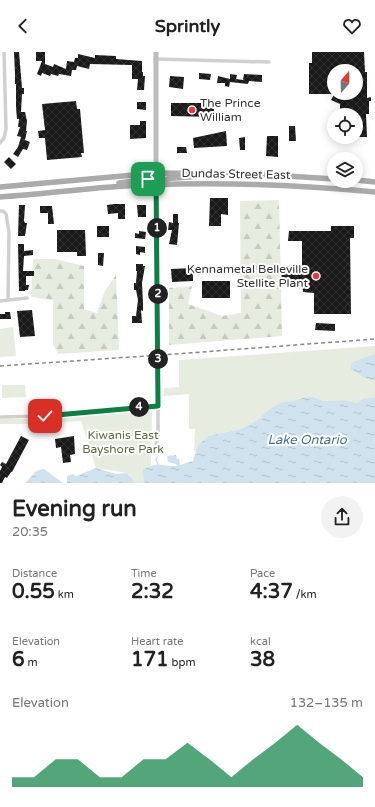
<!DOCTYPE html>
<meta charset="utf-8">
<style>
:root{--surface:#fff;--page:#f2f2f2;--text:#222;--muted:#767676;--accent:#0b8043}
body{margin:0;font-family:"Varela Round",sans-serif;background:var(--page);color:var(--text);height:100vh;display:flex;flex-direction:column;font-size:15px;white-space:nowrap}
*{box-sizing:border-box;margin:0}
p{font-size:13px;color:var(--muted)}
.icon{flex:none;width:22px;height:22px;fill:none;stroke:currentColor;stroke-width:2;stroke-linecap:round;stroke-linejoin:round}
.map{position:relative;height:431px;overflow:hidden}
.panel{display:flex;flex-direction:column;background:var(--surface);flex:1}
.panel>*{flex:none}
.needle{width:26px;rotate:20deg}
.tools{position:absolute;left:327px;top:12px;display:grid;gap:8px}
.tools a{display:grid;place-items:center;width:36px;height:36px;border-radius:50%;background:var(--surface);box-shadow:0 2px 10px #0003;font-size:20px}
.pin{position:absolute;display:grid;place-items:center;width:34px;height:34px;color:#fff;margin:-17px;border-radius:8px;box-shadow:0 2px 6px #0006}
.km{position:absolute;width:20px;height:20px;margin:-10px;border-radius:50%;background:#222;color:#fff;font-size:11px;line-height:20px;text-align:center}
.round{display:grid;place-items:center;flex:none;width:42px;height:42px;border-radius:21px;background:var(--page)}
.summary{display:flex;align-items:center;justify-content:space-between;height:68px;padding:0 12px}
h1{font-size:22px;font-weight:700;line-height:30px}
.metrics{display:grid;grid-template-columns:repeat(3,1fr);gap:6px;height:68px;padding:4px 12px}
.metrics div{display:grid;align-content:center}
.metrics b{font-size:20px;font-weight:700}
.metrics small{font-size:11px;font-weight:400}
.metrics p{font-size:11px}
.chart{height:112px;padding:8px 12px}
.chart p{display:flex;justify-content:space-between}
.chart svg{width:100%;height:72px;margin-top:4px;fill:var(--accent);opacity:.7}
header{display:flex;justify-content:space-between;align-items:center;height:52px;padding:0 12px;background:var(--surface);font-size:18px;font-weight:700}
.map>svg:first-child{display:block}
.forest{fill:url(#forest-firs)}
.park{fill:#e6ecdf}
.water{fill:url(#water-ripples)}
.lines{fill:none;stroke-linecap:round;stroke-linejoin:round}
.stream{stroke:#cfe2ee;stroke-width:1.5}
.building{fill:url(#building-cross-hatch)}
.street{stroke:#d0d0d0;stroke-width:3.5}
.secondary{stroke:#bdbdbd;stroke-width:5}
.primary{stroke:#ababab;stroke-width:5.5}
.rail{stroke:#888;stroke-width:1.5;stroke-dasharray:4 3;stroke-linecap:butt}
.route-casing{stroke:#fff;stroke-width:8}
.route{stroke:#0b8043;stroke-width:5}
.poi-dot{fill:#e63946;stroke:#fff;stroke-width:1.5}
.labels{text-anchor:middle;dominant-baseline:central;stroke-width:4;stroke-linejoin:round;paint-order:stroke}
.poi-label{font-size:12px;fill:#333;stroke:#fff;text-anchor:start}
.street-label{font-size:12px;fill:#333;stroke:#fff}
.park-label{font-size:12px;fill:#56703f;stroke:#fff}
.water-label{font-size:13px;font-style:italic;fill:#3f7597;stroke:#fff}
</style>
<header><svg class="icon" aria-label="back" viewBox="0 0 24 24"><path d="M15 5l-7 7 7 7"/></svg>Sprintly<svg class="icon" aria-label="heart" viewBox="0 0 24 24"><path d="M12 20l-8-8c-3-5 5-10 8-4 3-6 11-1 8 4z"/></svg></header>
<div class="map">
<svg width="375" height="431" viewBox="0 0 375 431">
<defs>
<pattern id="forest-firs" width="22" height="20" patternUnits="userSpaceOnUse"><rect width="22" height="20" fill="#e6ecdf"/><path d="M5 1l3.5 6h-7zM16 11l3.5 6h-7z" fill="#c6cbc0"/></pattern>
<pattern id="water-ripples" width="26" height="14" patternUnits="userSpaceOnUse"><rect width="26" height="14" fill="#cfe2ee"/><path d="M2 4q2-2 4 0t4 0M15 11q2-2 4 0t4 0" fill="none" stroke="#b2c2cd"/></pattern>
<pattern id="building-cross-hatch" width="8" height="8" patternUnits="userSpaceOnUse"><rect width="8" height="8" fill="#1a1a1a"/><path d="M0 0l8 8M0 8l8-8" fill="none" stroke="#333"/></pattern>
</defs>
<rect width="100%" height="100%" fill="#fff"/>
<path class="forest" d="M279,148L282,284L169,293V236L192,234L188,252L222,264L241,261L240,149Z
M33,207H55L84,214V257L97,261L105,239L116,223L119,298L58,302L53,292V248L31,245Z"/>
<path class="park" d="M13,275L16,304L0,305V277Z
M375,294V345H373L358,351L344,348L324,349L310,344L292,349L282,350L272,355L257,368L241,377L208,384L197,394L194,401L195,377H189V342L163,344L164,336L179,335V308Z
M2,333H25L26,345L2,346Z
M152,359L151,413L144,418V431H134L130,423L127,421L96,416L81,369L37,372H0V367H44Z"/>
<path class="water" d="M375,302V329L363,325L351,317V313L353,310Z
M310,344L324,349L344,348L358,351L362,347L375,345V431H144L143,418C160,408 160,415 177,414L176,412L168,410L167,404L176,403L177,407H179L180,413L193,409L197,394L208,384L241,377L257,368L272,355L282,350L292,349Z
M96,416L116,422L127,421L132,426L134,431H67V424L73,422L76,424Z
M44,417L63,431H25L36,419Z"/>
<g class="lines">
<path class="stream" d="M157,405L156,408L158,412"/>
</g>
<path class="building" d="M14,0H19L22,36H24V42H22L21,60H25L27,69L26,79H27L25,88L30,90L27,98L23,97L18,105L13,102L18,95L21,85L17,84L20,75H18L19,67H17L16,55V32H15V22Z
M36,0H45V12L53,15L54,12L66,17L67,9L74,10L75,6H78V2L95,6V3L116,4V7L142,9V20H143V24H145L144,38H137L138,27H132V13L90,12L89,17L77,14L76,18H72L71,24L59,22L58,24L51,22L50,24L42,21L41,24L37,22L42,9H36Z
M312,0H364L365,20H367V46L371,45V49H369V62H366L367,85H356V63H340V52L331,48L335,41H356V19H334V42H309V11H312Z
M199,21L211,22L210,28L199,27Z
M230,22L237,23L236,27L243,28L244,22L262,23V30L249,29L248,32L230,30L229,35L225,34V31H217L218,24L230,27Z
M170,24L184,25L183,37L169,35Z
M76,49L77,57H80L84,101H81L82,105L47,108L45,86H39L38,79L45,78L42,52Z
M137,50H146V58L137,57Z
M171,51H214V65L171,64Z
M140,69H146V86L130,87V73H140Z
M289,74H295L296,89H289Z
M226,79L227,94L194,96L193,86Z
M267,84H278V105L266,104Z
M245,85V98H240L239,86Z
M177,95H186L187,101H177Z
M9,105L16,112L11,117L4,110Z
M210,146H228V163L221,162V174H209Z
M114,152H125V167H118V161L108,162L107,153Z
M19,153H25L24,169L25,171H27L25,184H18Z
M137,153H146V165H138Z
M40,154H52L54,172H48V161H40Z
M173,162H178V171H179L177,193L169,192L172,178H168L169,170L173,171Z
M97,174H109V185H97Z
M331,174H354V186H350L351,262H314V241L303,240L302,231H282L281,216H302V189H288L289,179H331Z
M57,178H85L86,204H77V200H57Z
M139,179L146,180L145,187L135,186V181L139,182Z
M18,192H24V199L33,198V203L24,204L23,219H34V224H26V233H29L28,238H25V239H19Z
M136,194L145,195V201L140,200V203L136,202Z
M98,201H104L103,214L98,213Z
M136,212H143V214H145L142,231L143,251V259L141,258L142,271H132V264H136L138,248L136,238H134V231H136L137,219H136Z
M193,216V229L172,230L171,217Z
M202,229H230V246H202Z
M32,258L35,284L20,285L17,259Z
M5,260H10L11,267H0V262H5Z
M316,271L335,272V279L315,278Z
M21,384L29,388L12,420H11L7,426L5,425L2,431H0V419L2,415L0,413L2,410L6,412Z
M74,384L75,402L70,403L71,410L63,411L61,395L56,396L55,387Z"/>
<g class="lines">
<path class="street" d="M155,7L269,10
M0,91L4,86L6,77L4,0
M0,159H3L6,162L9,180L8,248
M0,249L27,246
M0,365L45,364L158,354
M155,397L158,385V347L156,132"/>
<path class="secondary" d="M156,0V132"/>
<path class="primary" d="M356,128L375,130
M119,131L147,127L156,122
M157,132C168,122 188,128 202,123
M0,135L156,121L256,122L334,127
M0,145C49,142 98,134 148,133C223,130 300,133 375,140"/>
<path class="rail" d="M0,314L175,302L375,287"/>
</g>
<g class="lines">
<g class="route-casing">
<path id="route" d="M45,364L158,354L156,122L148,127"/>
</g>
<use href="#route" class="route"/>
</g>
<g class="poi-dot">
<circle cx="192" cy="58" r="4"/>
<circle cx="316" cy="224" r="4"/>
</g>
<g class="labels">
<g class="poi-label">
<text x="200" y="51">The Prince<tspan x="200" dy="14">William</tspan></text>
<text x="308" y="217" text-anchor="end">Kennametal Belleville<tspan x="308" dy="14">Stellite Plant</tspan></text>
</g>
<g class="street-label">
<text transform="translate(236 122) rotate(1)">Dundas Street East</text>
</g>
<g class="park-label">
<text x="123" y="383">Kiwanis East<tspan x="123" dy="14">Bayshore Park</tspan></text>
</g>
<g class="water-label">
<text x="307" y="388">Lake Ontario</text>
</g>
</g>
</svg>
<div class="tools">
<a><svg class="needle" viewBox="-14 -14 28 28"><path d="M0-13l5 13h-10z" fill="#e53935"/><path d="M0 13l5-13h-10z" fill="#767676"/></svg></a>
<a><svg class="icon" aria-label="locate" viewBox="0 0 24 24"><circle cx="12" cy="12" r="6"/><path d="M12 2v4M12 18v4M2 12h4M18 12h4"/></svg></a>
<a><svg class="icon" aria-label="layers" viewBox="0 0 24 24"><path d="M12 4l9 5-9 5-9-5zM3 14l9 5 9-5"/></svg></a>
</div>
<div class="pin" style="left:148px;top:127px;background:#1e9e55"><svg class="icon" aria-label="arrive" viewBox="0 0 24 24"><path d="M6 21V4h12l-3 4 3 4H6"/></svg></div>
<div class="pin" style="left:45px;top:364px;background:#d93025"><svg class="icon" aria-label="check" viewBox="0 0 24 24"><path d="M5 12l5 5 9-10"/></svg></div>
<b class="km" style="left:157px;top:176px">1</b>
<b class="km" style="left:158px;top:242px">2</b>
<b class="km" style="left:158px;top:307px">3</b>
<b class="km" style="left:139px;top:355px">4</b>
</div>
<section class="panel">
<div class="summary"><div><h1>Evening run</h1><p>20:35</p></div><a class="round"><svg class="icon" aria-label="share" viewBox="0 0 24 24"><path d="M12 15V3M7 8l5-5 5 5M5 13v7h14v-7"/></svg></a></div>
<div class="metrics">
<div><p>Distance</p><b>0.55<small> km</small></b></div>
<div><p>Time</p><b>2:32</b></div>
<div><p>Pace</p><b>4:37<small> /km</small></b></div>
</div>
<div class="metrics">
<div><p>Elevation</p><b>6<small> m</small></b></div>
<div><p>Heart rate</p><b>171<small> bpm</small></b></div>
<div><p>kcal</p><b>38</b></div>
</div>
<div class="chart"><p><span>Elevation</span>132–135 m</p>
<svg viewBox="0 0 160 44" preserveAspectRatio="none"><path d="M0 44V38L10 38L20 27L30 27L40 38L50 38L60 27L70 27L80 17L90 27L100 38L110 27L120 17L130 6L140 17L150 27L160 38V44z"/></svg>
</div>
</section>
